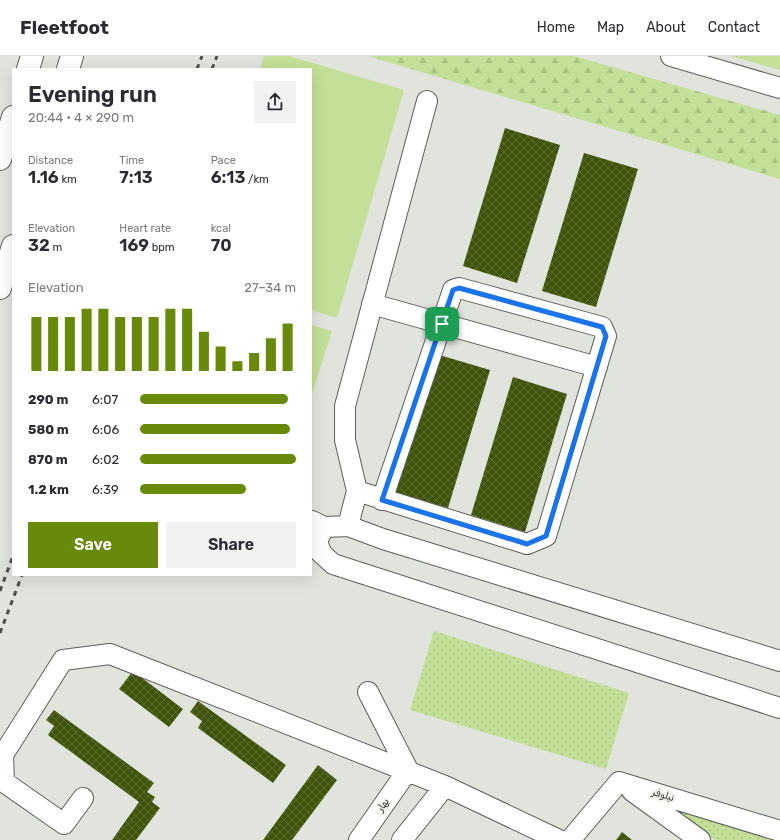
<!DOCTYPE html>
<meta charset="utf-8">
<style>
:root{--surface:#fff;--page:#f2f2f3;--text:#2b2b33;--muted:#7c7c81;--line:#e1e1e2;--accent:#688909}
body{margin:0;font-family:Rubik,"Noto Sans Arabic",sans-serif;background:var(--page);color:var(--text);height:100vh;display:flex;flex-direction:column;font-size:15px;white-space:nowrap}
*{box-sizing:border-box;margin:0}
p{font-size:13px;color:var(--muted)}
.icon{flex:none;width:22px;height:22px;fill:none;stroke:currentColor;stroke-width:2;stroke-linecap:round;stroke-linejoin:round}
.map{position:relative;flex:1;overflow:hidden}
.panel{position:absolute;left:12px;top:12px;width:300px;height:508px;display:flex;flex-direction:column;background:var(--surface);border-radius:0px;box-shadow:0 4px 16px #0002}
.panel>*{flex:none}
.pin{position:absolute;display:grid;place-items:center;width:34px;height:34px;color:#fff;margin:-17px;border-radius:8px;box-shadow:0 2px 6px #0006}
.round{display:grid;place-items:center;flex:none;width:42px;height:42px;border-radius:0px;background:var(--page)}
.summary{display:flex;align-items:center;justify-content:space-between;height:68px;padding:0 16px}
h1{font-size:22px;font-weight:600;line-height:30px}
.stats{display:grid;grid-template-columns:repeat(3,1fr);gap:6px;height:68px;padding:4px 16px}
.stats div{display:grid;align-content:center}
.stats b{font-size:17px;font-weight:600}
.stats small{font-size:11px;font-weight:400}
.stats p{font-size:11px}
.chart{height:112px;padding:8px 16px}
.chart p{display:flex;justify-content:space-between}
.chart svg{width:100%;height:72px;margin-top:4px;stroke:var(--accent);stroke-width:6}
.action{display:flex;gap:8px;margin-top:auto;padding:8px 16px}
.action a{flex:1;height:46px;border-radius:0px;background:var(--accent);color:#fff;font-size:16px;font-weight:600;line-height:46px;text-align:center}
.action a+a{background:var(--page);color:var(--text)}
ul{padding:0 16px;list-style:none;font-size:13px}
li{display:grid;grid-template-columns:64px 48px 1fr;align-items:center;height:30px}
li i{height:10px;border-radius:5px;background:var(--accent)}
header{display:flex;align-items:center;gap:24px;box-sizing:border-box;height:56px;padding:0 20px;background:var(--surface);border-bottom:1px solid var(--line)}
header strong{font-size:19px}
nav{display:flex;gap:22px;margin-inline-start:auto;font-size:14px}
.map>svg:first-child{display:block}
.forest{fill:url(#forest-firs)}
.park{fill:url(#park-dots)}
.garden{fill:#c4df97}
.building{fill:url(#building-cross-hatch)}
.lines{fill:none;stroke-linecap:round;stroke-linejoin:round}
.minor-casing{stroke:#5c5f59;stroke-width:22}
.highway-casing{stroke:#5c5f59;stroke-width:24}
.minor{stroke:#fff;stroke-width:20}
.highway{stroke:#fff;stroke-width:22}
.rail{stroke:#4e504c;stroke-width:3;stroke-dasharray:5 5;stroke-linecap:butt}
.route-casing{stroke:#fff;stroke-width:8}
.route{stroke:#1a73e8;stroke-width:5}
.labels{text-anchor:middle;dominant-baseline:central;stroke-width:4;stroke-linejoin:round;paint-order:stroke}
.street-label{font-size:10px;fill:#3b3d3a;stroke:#eff2ea}
</style>
<header>
<strong>Fleetfoot</strong>
<nav><a>Home</a><a>Map</a><a>About</a><a>Contact</a></nav>
</header>
<div class="map">
<svg width="780" height="784" viewBox="0 0 780 784">
<defs>
<pattern id="forest-firs" width="22" height="20" patternUnits="userSpaceOnUse"><rect width="22" height="20" fill="#c4df97"/><path d="M5 1l3.5 6h-7zM16 11l3.5 6h-7z" fill="#a9c083"/></pattern>
<pattern id="park-dots" width="8" height="8" patternUnits="userSpaceOnUse"><rect width="8" height="8" fill="#c4df97"/><path d="M2 2h.1M6 6h.1" fill="none" stroke="#a9c083" stroke-width="1.8" stroke-linecap="round"/></pattern>
<pattern id="building-cross-hatch" width="8" height="8" patternUnits="userSpaceOnUse"><rect width="8" height="8" fill="#3f540a"/><path d="M0 0l8 8M0 8l8-8" fill="none" stroke="#5a6b2f"/></pattern>
</defs>
<rect width="100%" height="100%" fill="#e1e4dd"/>
<path class="forest" d="M368,0H574L780,59V123Z"/>
<path class="park" d="M434,575L629,637L606,713L410,654Z
M651,741L780,784H715Z"/>
<path class="garden" d="M264,0H289L404,34L337,262L311,254V13H260Z
M731,0H780V14Z
M311,269L332,275L311,341Z"/>
<path class="building" d="M505,72L560,89L517,227L463,210Z
M584,97L638,113L596,251L542,235Z
M436,298L490,314L448,452L394,436Z
M513,321L567,338L525,476L471,459Z
M133,615L183,653L169,671L119,633Z
M198,645L286,709L273,727L198,672L202,665L190,656Z
M54,654L154,727L147,736L155,741L152,746L160,752L136,784H112L139,746L48,679L54,670L46,664Z
M318,709L337,724L292,784H263Z
M622,776L632,784H616Z"/>
<g class="lines">
<g class="minor-casing">
<path id="minor" d="M671,0L780,32
M372,248L597,311
M357,435L527,488L546,480L606,280L602,271L459,232L453,234L382,444
M312,465L324,471L348,470L383,483L780,605
M348,470L357,435L345,384V350L427,45
M324,471L317,485L321,497L333,508L780,652
M368,636L408,714
M632,735L700,784
M83,742L64,768L4,726L3,699L63,604L110,598L445,730
M359,784L408,714
M402,784L445,730L559,784
M570,784L619,726L780,775"/>
</g>
<g class="highway-casing">
<path id="highway" d="M28,13L32,0
M68,13L72,0
M0,103L13,61
M0,232L13,190"/>
</g>
<use href="#minor" class="minor"/>
<use href="#highway" class="highway"/>
<path class="rail" d="M197,13L202,0
M212,13L217,0
M0,535L13,500
M0,577L22,519"/>
</g>
<g class="lines">
<g class="route-casing">
<path id="route" d="M459,232L602,271L606,280L546,480L527,488L382,444L453,234Z"/>
</g>
<use href="#route" class="route"/>
</g>
<g class="labels">
<g class="street-label">
<text transform="translate(663 739) rotate(17)">نیلوفر</text>
<text transform="translate(383 749) rotate(-55)">بهار</text>
</g>
</g>
</svg>
<div class="pin" style="left:442px;top:268px;background:#1e9e55"><svg class="icon" aria-label="arrive" viewBox="0 0 24 24"><path d="M6 21V4h12l-3 4 3 4H6"/></svg></div>
<section class="panel">
<div class="summary"><div><h1>Evening run</h1><p>20:44 · 4 × 290 m</p></div><a class="round"><svg class="icon" aria-label="share" viewBox="0 0 24 24"><path d="M12 15V3M7 8l5-5 5 5M5 13v7h14v-7"/></svg></a></div>
<div class="stats">
<div><p>Distance</p><b>1.16<small> km</small></b></div>
<div><p>Time</p><b>7:13</b></div>
<div><p>Pace</p><b>6:13<small> /km</small></b></div>
</div>
<div class="stats">
<div><p>Elevation</p><b>32<small> m</small></b></div>
<div><p>Heart rate</p><b>169<small> bpm</small></b></div>
<div><p>kcal</p><b>70</b></div>
</div>
<div class="chart"><p><span>Elevation</span>27–34 m</p>
<svg viewBox="0 0 160 44" preserveAspectRatio="none"><path d="M5 44V11M15 44V11M25 44V11M35 44V6M45 44V6M55 44V11M65 44V11M75 44V11M85 44V6M95 44V6M105 44V20M115 44V29M125 44V38M135 44V33M145 44V24M155 44V15"/></svg>
</div>
<ul>
<li><b>290 m</b>6:07<i style="width:95%"></i></li>
<li><b>580 m</b>6:06<i style="width:96%"></i></li>
<li><b>870 m</b>6:02<i style="width:100%"></i></li>
<li><b>1.2 km</b>6:39<i style="width:68%"></i></li>
</ul>
<div class="action"><a>Save</a><a>Share</a></div>
</section>
</div>
